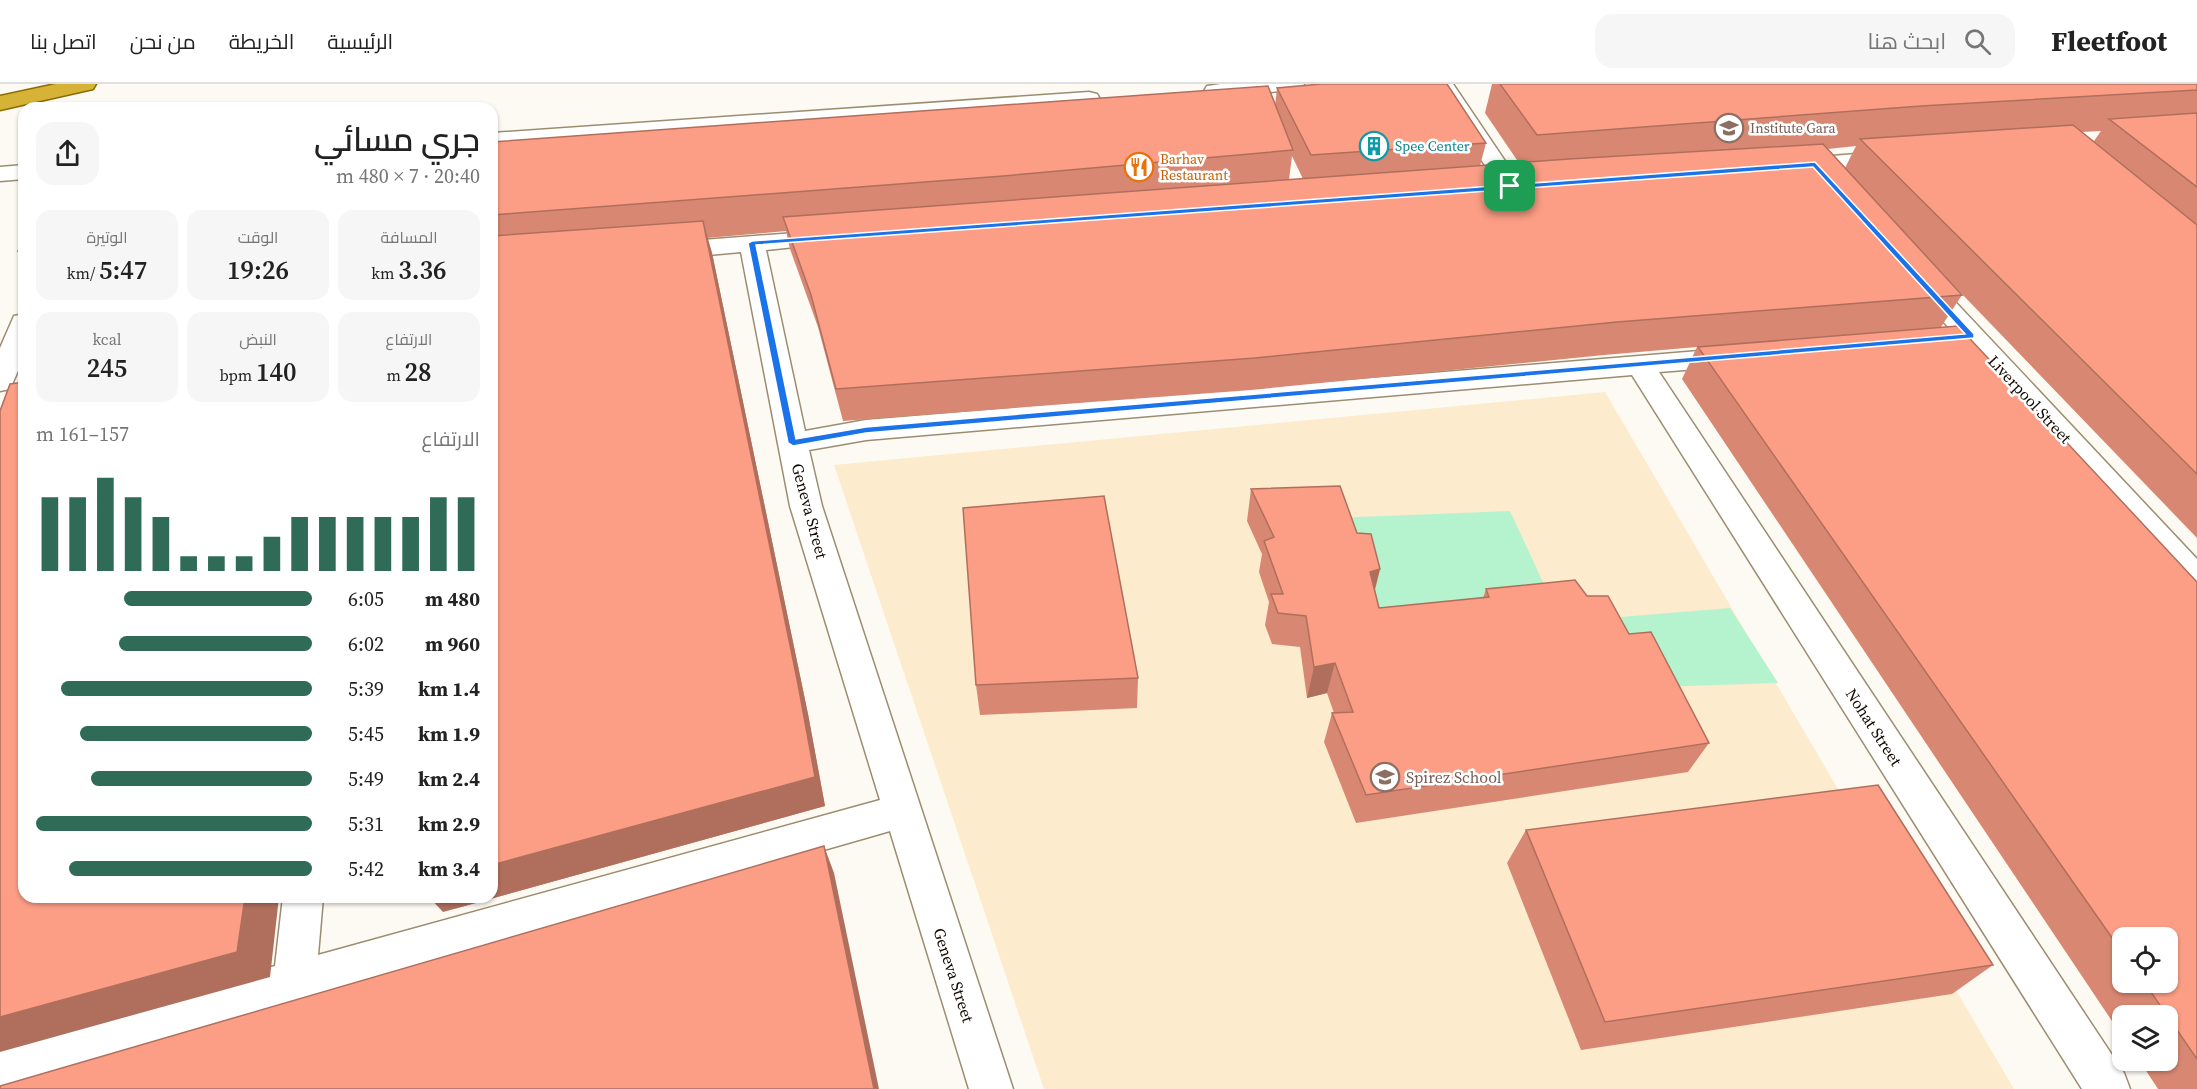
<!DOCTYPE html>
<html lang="ar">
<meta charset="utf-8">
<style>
:root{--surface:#fff;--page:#f6f6f6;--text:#222;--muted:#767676;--line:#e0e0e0;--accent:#2f6b56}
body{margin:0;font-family:"Source Serif 4",Cairo,serif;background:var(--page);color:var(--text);direction:rtl;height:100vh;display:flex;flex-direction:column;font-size:22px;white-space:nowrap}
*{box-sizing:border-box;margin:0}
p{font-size:20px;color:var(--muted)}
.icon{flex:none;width:33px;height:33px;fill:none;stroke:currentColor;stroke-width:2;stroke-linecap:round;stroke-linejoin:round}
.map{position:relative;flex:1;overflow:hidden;direction:ltr}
.side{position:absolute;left:18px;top:18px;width:480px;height:801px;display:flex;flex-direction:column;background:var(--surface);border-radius:18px;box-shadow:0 2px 4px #0004;direction:rtl}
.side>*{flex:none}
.fabs{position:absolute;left:2112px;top:843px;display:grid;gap:12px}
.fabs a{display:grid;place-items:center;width:66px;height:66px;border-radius:12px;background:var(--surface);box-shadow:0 2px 4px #0004;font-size:30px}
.pin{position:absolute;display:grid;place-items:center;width:51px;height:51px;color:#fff;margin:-26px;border-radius:12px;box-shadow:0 3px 9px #0006}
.round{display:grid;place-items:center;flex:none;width:63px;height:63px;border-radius:18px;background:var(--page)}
.summary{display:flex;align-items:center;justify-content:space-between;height:102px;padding:0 18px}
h1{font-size:33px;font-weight:600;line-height:45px}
.figures{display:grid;grid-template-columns:repeat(3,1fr);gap:9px;height:102px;padding:6px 18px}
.figures div{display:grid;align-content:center;border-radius:15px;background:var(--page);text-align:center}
.figures b{font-size:26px;font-weight:600}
.figures small{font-size:16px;font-weight:400}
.figures p{font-size:16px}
.chart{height:168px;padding:12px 18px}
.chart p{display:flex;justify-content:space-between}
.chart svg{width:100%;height:108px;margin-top:6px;stroke:var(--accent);stroke-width:6}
ul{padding:0 18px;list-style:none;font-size:20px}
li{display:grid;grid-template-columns:96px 72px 1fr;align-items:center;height:45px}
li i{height:15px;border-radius:8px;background:var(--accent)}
header{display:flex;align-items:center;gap:36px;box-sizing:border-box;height:84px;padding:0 30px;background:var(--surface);border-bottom:2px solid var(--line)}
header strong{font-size:28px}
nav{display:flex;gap:33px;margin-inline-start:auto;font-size:21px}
.search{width:420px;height:54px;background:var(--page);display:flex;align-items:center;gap:15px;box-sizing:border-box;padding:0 21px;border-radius:18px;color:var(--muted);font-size:22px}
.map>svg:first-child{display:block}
.built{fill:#fceccd}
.green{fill:#b4f3ce}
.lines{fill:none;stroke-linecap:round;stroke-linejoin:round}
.minor-casing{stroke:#9d8d70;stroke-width:3}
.trunk-casing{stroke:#8a6a03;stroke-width:3}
.minor{fill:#fff;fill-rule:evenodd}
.trunk{fill:#d6b236;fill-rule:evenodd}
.wall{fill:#d88872;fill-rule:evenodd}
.shaded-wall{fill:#b06f5d}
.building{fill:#fb9e85;stroke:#b06f5d;stroke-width:1.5}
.route{fill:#1a73e8;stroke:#fff;stroke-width:1.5;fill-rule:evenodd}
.labels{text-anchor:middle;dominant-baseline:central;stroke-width:5;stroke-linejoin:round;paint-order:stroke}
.far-education-label{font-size:14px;fill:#785e54;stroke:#fff;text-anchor:start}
.far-culture-label{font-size:14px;fill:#0d838f;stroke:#fff;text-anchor:start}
.far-food-label{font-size:14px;fill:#c56008;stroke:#fff;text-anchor:start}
.street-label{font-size:16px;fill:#100a02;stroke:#fff}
.education-label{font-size:16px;fill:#785e54;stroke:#fff;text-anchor:start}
</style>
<header>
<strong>Fleetfoot</strong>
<div class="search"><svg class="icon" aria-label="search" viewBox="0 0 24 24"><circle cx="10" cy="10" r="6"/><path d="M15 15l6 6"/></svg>ابحث هنا</div>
<nav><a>الرئيسية</a><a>الخريطة</a><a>من نحن</a><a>اتصل بنا</a></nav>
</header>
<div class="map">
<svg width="2197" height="1005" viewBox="0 0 2197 1005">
<rect width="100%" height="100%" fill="#fdfaf3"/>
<path class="built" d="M1605,308L2014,1005H1044L834,381Z"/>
<path class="green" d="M1510,427L1553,520L1368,543L1333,434Z
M1730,524L1778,599L1657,603L1608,534Z"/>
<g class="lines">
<g class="minor-casing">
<path id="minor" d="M1221,0H1304L1301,5L1293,6L1215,13L1207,12L1204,7L1207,2Z
M1431,0H1453L1522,102L1518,107L1510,109L1502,107Z
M1089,8L1097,10L1100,15L1097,20L492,63V49Z
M1893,67L1901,69L1905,74L1901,79L1795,89L1787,87L1783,82L1787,77L1795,75Z
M24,81V95L0,97V83Z
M834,146L843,148L846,153L843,158L766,166L805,347L866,336L1735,264L1745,267L1749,273L1745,279L1735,282L1659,288L2124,989L2130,1005H2082L1632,291L866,356L809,366L822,422L1013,1005H969L890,747L0,1002V958L275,882L283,813H323L318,871L880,716L790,422L741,168L664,175L655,172L651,167L655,162L664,159Z
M1921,189L1930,191L2197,475V509L2185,505L1912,203L1908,197L1912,191Z
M24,230V273L10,305L0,307V264L14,232Z"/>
</g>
<g class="trunk-casing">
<path id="trunk" d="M56,0H96L93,5L0,26V12Z"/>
</g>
<use href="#minor" class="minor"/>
<use href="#trunk" class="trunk"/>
</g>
<path class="wall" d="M1492,0H2197V454L1933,180L1962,211L1941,243L2197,498V1005H2158L2139,976H2168V932H2122V952L1682,295L1697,263L1604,271L1251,306L843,337L818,243L790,165L786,147L707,154L712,169L808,630L825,722L443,828L492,813V58L1275,22L1277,4L1486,59L1480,82L1519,79L1485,29ZM2101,47L2094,57L2082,48ZM1856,62L1845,84L1828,65ZM1292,72L1303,95L1289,96ZM2122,854L2168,898H2122Z
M24,157V175L18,167Z
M1251,405L1357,449L1380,485L1375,506L1379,524L1483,514L1486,505L1587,512L1629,550L1709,659L1688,688L1356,739L1324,658L1332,629H1334L1327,609L1307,614L1300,563L1272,560L1265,541L1269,518L1259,488L1262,470L1247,437Z
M1138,594L1137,624L980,631L976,601Z
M1526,746L1993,881L1952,910L1581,966L1507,779Z"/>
<path class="shaded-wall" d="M703,137L712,169L808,630L825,722L443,828L429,813H492V781Z
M1380,485L1372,516L1370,488Z
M1335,579L1327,609L1307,614L1314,583Z
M824,762L834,789L879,1005H874Z
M245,813H279L270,893L0,968V933Z"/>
<path class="building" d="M1321,0H1447L1486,59L1311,71L1277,4Z
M1500,0H2197V6L1921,22L1537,51Z
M1268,2L1293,66L1003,92L492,131V58Z
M2197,29V103L2109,35Z
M2073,41L2197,141V390L1860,55Z
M1823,60L1962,211L1617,238L1255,274L836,305L811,211L783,133L1569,75Z
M703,137L798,600L815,693L492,781V152Z
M24,157V167H18Z
M1958,242L2197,498V975L2144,898H2168V854H2122V868L1698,263Z
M24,298V813H245L237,868L0,933V327L10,300Z
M1340,402L1357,449L1371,450L1380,485L1370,488L1379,524L1489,513L1486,505L1575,496L1587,512H1608L1629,550L1651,548L1709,659L1366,711L1332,629L1353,628L1335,579L1314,583L1306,532L1278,529L1271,510H1283L1264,457L1274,453L1251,405Z
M1104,412L1138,594L976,601L963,424Z
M1878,701L1993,881L1605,938L1526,746Z
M824,762L874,1005H0V1002Z"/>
<path class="route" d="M1815,78L1974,250V254L866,349L793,362L788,359L748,159L752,157ZM1813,83L1965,250L866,343L796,355L756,161Z"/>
<defs>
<g id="university-ring" transform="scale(1.5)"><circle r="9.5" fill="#fff" stroke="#8d6e63" stroke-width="1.5"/><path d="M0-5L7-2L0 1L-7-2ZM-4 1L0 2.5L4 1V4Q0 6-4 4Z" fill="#8d6e63"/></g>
<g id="building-ring" transform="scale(1.5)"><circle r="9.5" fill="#fff" stroke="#0f9aa8" stroke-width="1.5"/><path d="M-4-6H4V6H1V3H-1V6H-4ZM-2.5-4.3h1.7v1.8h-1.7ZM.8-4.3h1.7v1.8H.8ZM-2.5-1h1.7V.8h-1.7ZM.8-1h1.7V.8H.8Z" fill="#0f9aa8"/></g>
<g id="restaurant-ring" transform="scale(1.5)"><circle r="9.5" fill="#fff" stroke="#e8710a" stroke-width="1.5"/><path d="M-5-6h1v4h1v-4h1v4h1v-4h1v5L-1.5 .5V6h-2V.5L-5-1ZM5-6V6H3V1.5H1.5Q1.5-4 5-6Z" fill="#e8710a"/></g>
<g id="school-ring" transform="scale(1.5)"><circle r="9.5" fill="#fff" stroke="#8d6e63" stroke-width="1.5"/><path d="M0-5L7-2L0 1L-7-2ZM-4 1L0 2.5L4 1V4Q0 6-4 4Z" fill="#8d6e63"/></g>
</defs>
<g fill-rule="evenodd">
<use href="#university-ring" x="1729" y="44"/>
<use href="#building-ring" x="1374" y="62"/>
<use href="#restaurant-ring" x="1139" y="83"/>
<use href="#school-ring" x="1385" y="693"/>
</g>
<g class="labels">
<g class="far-education-label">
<text x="1750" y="44">Institute Gara</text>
</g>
<g class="far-culture-label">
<text x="1395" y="62">Spee Center</text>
</g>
<g class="far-food-label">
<text x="1160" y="75">Barhav<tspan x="1160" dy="16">Restaurant</tspan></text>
</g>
<g class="street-label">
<text transform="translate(2030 315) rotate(47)">Liverpool Street</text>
<text transform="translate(810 427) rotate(75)">Geneva Street</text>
<text transform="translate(1874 643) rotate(57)">Nohat Street</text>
<text transform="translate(954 891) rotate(72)">Geneva Street</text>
</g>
<g class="education-label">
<text x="1406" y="693">Spirez School</text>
</g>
</g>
</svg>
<div class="fabs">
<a><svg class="icon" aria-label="locate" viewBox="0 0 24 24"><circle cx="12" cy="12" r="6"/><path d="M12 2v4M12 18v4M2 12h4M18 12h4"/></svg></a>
<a><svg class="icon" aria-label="layers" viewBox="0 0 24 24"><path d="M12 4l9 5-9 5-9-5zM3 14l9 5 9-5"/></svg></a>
</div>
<div class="pin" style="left:1510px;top:102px;background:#1e9e55"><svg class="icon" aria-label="arrive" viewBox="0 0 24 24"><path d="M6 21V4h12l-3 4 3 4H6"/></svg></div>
<section class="side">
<div class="summary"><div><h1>جري مسائي</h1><p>20:40 · 7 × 480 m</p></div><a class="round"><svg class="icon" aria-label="share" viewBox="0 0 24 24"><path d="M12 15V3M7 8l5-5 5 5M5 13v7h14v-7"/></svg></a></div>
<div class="figures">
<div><p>المسافة</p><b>3.36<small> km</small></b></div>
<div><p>الوقت</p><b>19:26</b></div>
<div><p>الوتيرة</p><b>5:47<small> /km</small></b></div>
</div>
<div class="figures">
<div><p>الارتفاع</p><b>28<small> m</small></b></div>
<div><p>النبض</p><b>140<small> bpm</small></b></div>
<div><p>kcal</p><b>245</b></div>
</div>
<div class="chart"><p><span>الارتفاع</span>157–161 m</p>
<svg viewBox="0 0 160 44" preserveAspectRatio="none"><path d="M5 44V14M15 44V14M25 44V6M35 44V14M45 44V22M55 44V38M65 44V38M75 44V38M85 44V30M95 44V22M105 44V22M115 44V22M125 44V22M135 44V22M145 44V14M155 44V14"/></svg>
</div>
<ul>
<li><b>480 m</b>6:05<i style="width:68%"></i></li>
<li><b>960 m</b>6:02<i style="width:70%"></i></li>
<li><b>1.4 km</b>5:39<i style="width:91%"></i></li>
<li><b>1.9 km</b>5:45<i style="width:84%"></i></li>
<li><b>2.4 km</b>5:49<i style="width:80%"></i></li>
<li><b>2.9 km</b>5:31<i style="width:100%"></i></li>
<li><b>3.4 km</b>5:42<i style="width:88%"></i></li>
</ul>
</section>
</div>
